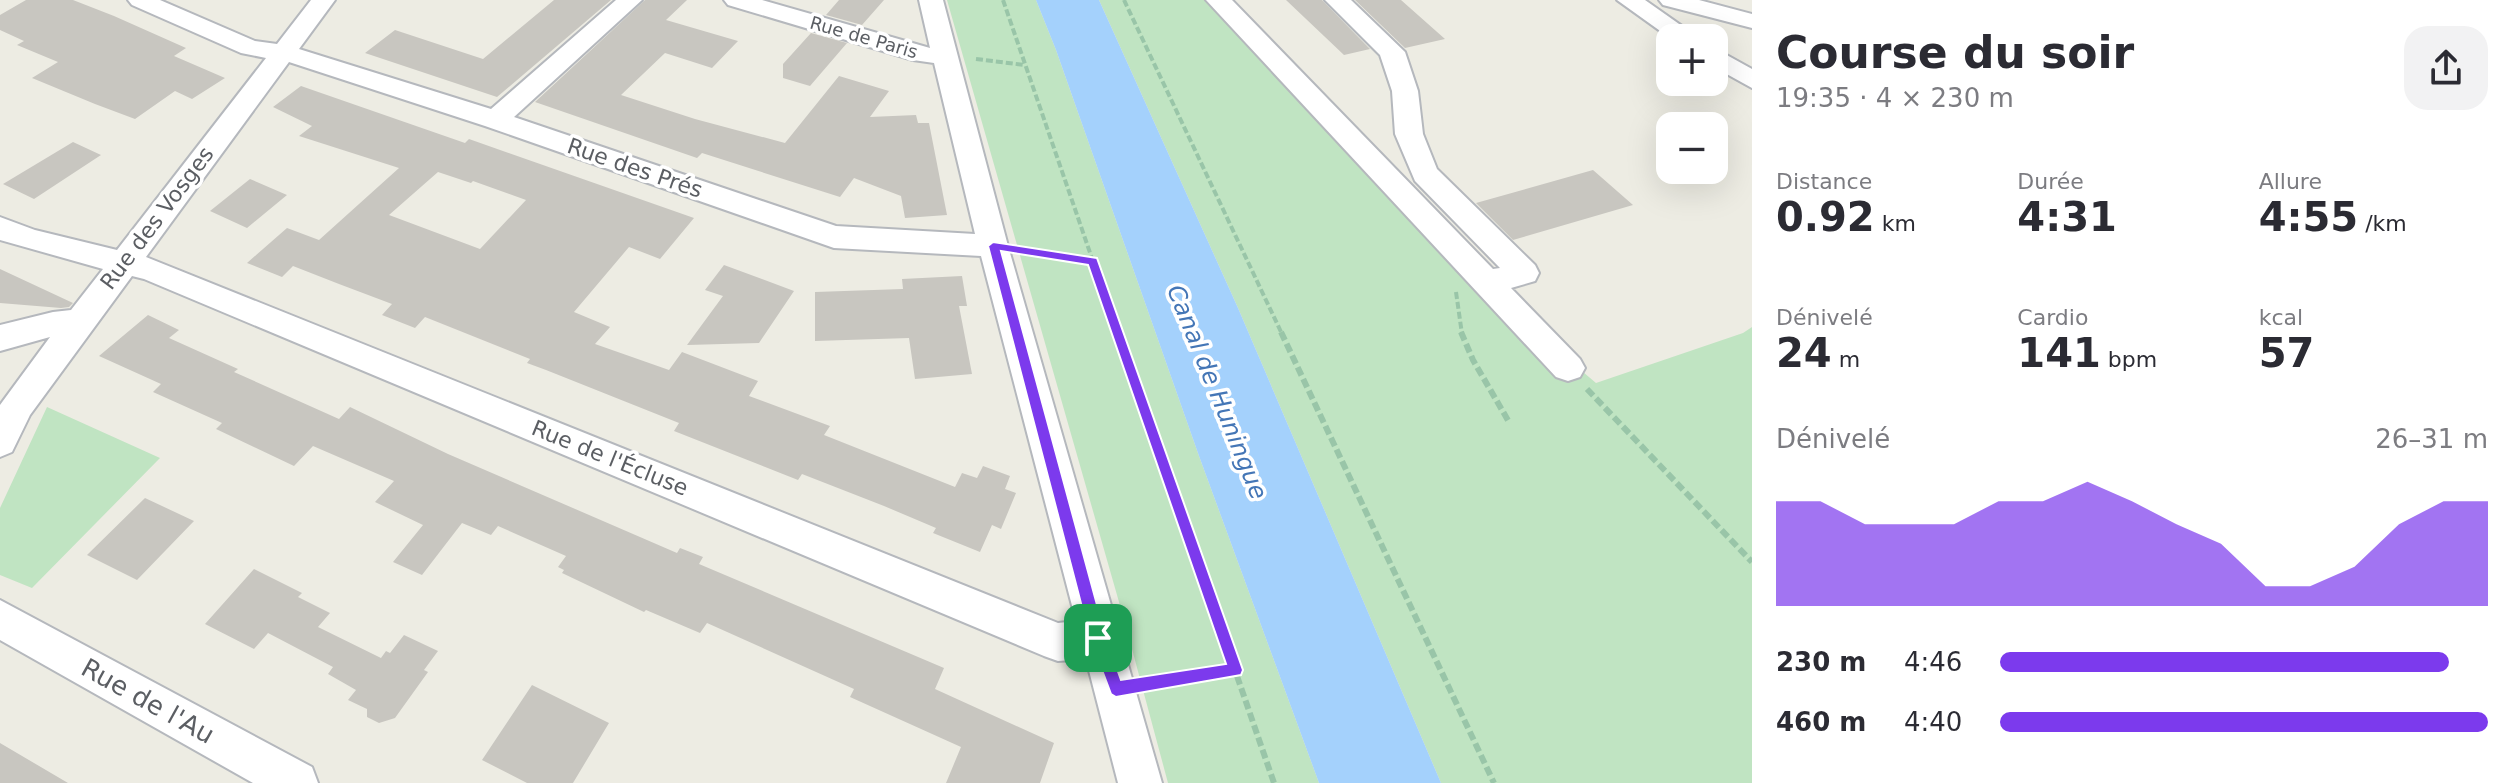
<!DOCTYPE html>
<html lang="fr">
<meta charset="utf-8">
<style>
:root{--surface:#fff;--page:#f2f2f3;--text:#2b2b33;--muted:#7c7c81;--accent:#7c3aed}
body{margin:0;font-family:"DejaVu Sans",sans-serif;background:var(--page);color:var(--text);height:100vh;display:flex;flex-direction:column;font-size:30px;white-space:nowrap}
*{box-sizing:border-box;margin:0}
p{font-size:26px;color:var(--muted)}
.icon{flex:none;width:44px;height:44px;fill:none;stroke:currentColor;stroke-width:2;stroke-linecap:round;stroke-linejoin:round}
.map{position:relative;flex:1;overflow:hidden}
.side{display:flex;flex-direction:column;background:var(--surface);width:760px}
.side>*{flex:none}
.controls{position:absolute;left:1656px;top:24px;display:grid;gap:16px}
.controls a{display:grid;place-items:center;width:72px;height:72px;border-radius:16px;background:var(--surface);box-shadow:0 8px 32px #0002;font-size:40px}
.pin{position:absolute;display:grid;place-items:center;width:68px;height:68px;color:#fff;margin:-34px;border-radius:16px;box-shadow:0 4px 12px #0006}
.round{display:grid;place-items:center;flex:none;width:84px;height:84px;border-radius:24px;background:var(--page)}
.headline{display:flex;align-items:center;justify-content:space-between;height:136px;padding:0 24px}
h1{font-size:44px;font-weight:700;line-height:60px}
.figures{display:grid;grid-template-columns:repeat(3,1fr);gap:12px;height:136px;padding:8px 24px}
.figures div{display:grid;align-content:center}
.figures b{font-size:40px;font-weight:700}
.figures small{font-size:22px;font-weight:400}
.figures p{font-size:22px}
.chart{height:224px;padding:16px 24px}
.chart p{display:flex;justify-content:space-between}
.chart svg{width:100%;height:144px;margin-top:8px;fill:var(--accent);opacity:.7}
ul{padding:0 24px;list-style:none;font-size:26px}
li{display:grid;grid-template-columns:128px 96px 1fr;align-items:center;height:60px}
li i{height:20px;border-radius:10px;background:var(--accent)}
main{display:flex;flex:1;min-height:0}
.map>svg:first-child{display:block}
.green{fill:#c0e4c2}
.water{fill:#a4d1fc}
.building{fill:#c8c6c0;fill-rule:evenodd}
.lines{fill:none;stroke-linecap:round;stroke-linejoin:round}
.minor-casing{stroke:#b5b8bd;stroke-width:4}
.path-far1{stroke:#99c5a8;stroke-width:4;stroke-dasharray:7 3;stroke-linecap:butt}
.path{stroke:#99c5a8;stroke-width:6;stroke-dasharray:9 4;stroke-linecap:butt}
.minor{fill:#fff;fill-rule:evenodd}
.route{fill:#7c3aed;stroke:#fff;stroke-width:2;fill-rule:evenodd}
.labels{text-anchor:middle;dominant-baseline:central;stroke-width:7;stroke-linejoin:round;paint-order:stroke}
.far-street-label{font-size:18px;fill:#5b5e63;stroke:#fff}
.street-label{font-size:22px;fill:#5b5e63;stroke:#fff}
.water-label{font-size:24px;font-style:italic;fill:#4476b6;stroke:#fff}
.near-street-label{font-size:26px;fill:#5b5e63;stroke:#fff}
</style>
<main>
<div class="map">
<svg width="1752" height="783" viewBox="0 0 1752 783">
<rect width="100%" height="100%" fill="#edece3"/>
<path class="green" d="M947,0H1036L1056,50L1199,456L1319,783H1168L1125,623Z
M1099,0H1208L1426,239L1596,383L1743,333L1752,327V783H1441L1238,308Z
M47,407L160,458L32,588L0,575V508Z"/>
<path class="water" d="M1036,0H1099L1238,308L1441,783H1319L1199,456L1056,50Z"/>
<path class="building" d="M26,0H73L114,16L186,48L174,56L225,78L192,99L175,91L135,119L95,104L32,78L58,62L17,45L24,41L0,30V15Z
M554,0H611L497,97L365,53L395,30L483,59Z
M645,0H687L666,20L738,41L712,68L665,53L621,95L695,119L785,143L839,76L889,91L870,117L916,115L918,123H929L947,215L905,218L901,196L854,178L840,197L702,153L697,158L535,102Z
M839,0H884L862,25L826,15Z
M1286,0H1322L1370,49L1344,55Z
M1355,0H1401L1445,39L1405,48Z
M811,33L847,43L810,86L783,78V64Z
M301,86L465,143L469,139L694,218L660,259L629,247L574,312L610,327L595,344L669,370L682,352L758,381L749,396L830,426L824,435L955,487L962,473L977,478L983,466L1010,476L1005,489L1016,493L1001,529L992,525L980,552L933,533L936,528L884,506L802,474L798,480L674,431L679,423L546,370L527,363L530,359L425,317L415,328L382,315L392,304L339,284L293,266L282,277L247,263L287,228L319,240L399,168L299,136L312,126L273,107ZM438,172L471,183L473,181L526,200L480,249L389,215Z
M73,142L101,155L34,199L3,184Z
M1593,170L1633,205L1513,240L1476,203Z
M250,179L287,195L247,228L210,211Z
M724,265L794,291L759,343L687,345L723,296L705,290Z
M0,269L73,303L69,307L61,308L0,303Z
M962,276L967,306H959L972,374L915,379L909,338L815,341V292L903,289L902,279Z
M148,315L179,330L169,338L238,369L234,372L339,419L350,407L448,454L677,553L680,548L703,557L699,564L944,668L935,689L1054,743L1040,783H946L961,747L850,697L854,689L707,623L700,633L646,610L644,612L562,573L564,570L558,567L566,556L498,526L491,535L462,523L422,575L393,562L423,525L375,502L394,481L313,446L294,466L216,429L222,423L153,392L161,384L99,356Z
M145,498L194,521L137,580L87,555Z
M254,569L302,593L298,597L330,613L318,627L381,658L386,651L390,653L404,635L438,651L424,670L428,672L395,718L379,723L367,717V709L348,700L356,690L328,674L333,667L268,633L254,649L205,624Z
M532,685L609,723L573,783H527L482,760Z
M0,743L68,783H0Z"/>
<g class="lines">
<g class="minor-casing">
<path id="minor" d="M128,0H160L255,41L277,44L311,0H335L299,49L491,109L616,0H642L514,117L836,226L975,234L934,63L913,60L728,5L724,0H762L930,48L919,0H943L1008,246L1162,783H1118L1086,659L1058,661L1044,656L144,279L132,276L30,415L12,452L0,457V405L50,337L0,351V325L53,312L71,310L103,269L0,240V217L35,230L117,250L266,58L241,53L132,5ZM289,62L485,126L834,248L981,256L1076,621L1058,623L146,257Z
M1206,0H1232L1493,269L1500,268L1415,181L1395,134L1392,91L1380,55L1325,0H1351L1405,52L1418,91L1423,134L1437,169L1535,265L1539,273L1535,281L1511,288L1580,359L1585,368L1580,377L1568,381L1556,377Z
M1617,0H1645L1699,38H1670Z
M1659,0H1699L1752,14V28L1663,5Z
M1714,48L1752,69V88L1714,67Z
M0,600L312,767L318,783H253L0,640Z"/>
</g>
<path class="path-far1" d="M1003,0L1118,334
M1124,0L1282,334
M976,59L1025,65
M1026,251L1093,261
M1456,292L1462,334"/>
<path class="path" d="M1118,332L1274,783
M1281,332L1494,783
M1461,332L1473,360L1509,422
M1587,389L1752,562
M1149,684L1236,670"/>
<use href="#minor" class="minor"/>
</g>
<path class="route" d="M993,242L1097,258L1243,670L1241,675L1116,697L1111,694L1090,638L988,246ZM1001,251L1088,265L1226,664L1121,680L1106,638Z"/>
<g class="labels">
<g class="far-street-label">
<text transform="translate(864 37) rotate(16)">Rue de Paris</text>
</g>
<g class="street-label">
<text transform="translate(635 168) rotate(19)">Rue des Prés</text>
<text transform="translate(157 218) rotate(-53)">Rue des Vosges</text>
<text transform="translate(610 458) rotate(22)">Rue de l'Écluse</text>
</g>
<g class="water-label">
<text transform="translate(1217 392) rotate(68)">Canal de Huningue</text>
</g>
<g class="near-street-label">
<text transform="translate(148 701) rotate(29)">Rue de l'Au</text>
</g>
</g>
</svg>
<div class="controls">
<a>+</a>
<a>−</a>
</div>
<div class="pin" style="left:1098px;top:638px;background:#1e9e55"><svg class="icon" aria-label="arrive" viewBox="0 0 24 24"><path d="M6 21V4h12l-3 4 3 4H6"/></svg></div>
</div>
<section class="side">
<div class="headline"><div><h1>Course du soir</h1><p>19:35 · 4 × 230 m</p></div><a class="round"><svg class="icon" aria-label="share" viewBox="0 0 24 24"><path d="M12 15V3M7 8l5-5 5 5M5 13v7h14v-7"/></svg></a></div>
<div class="figures">
<div><p>Distance</p><b>0.92<small> km</small></b></div>
<div><p>Durée</p><b>4:31</b></div>
<div><p>Allure</p><b>4:55<small> /km</small></b></div>
</div>
<div class="figures">
<div><p>Dénivelé</p><b>24<small> m</small></b></div>
<div><p>Cardio</p><b>141<small> bpm</small></b></div>
<div><p>kcal</p><b>57</b></div>
</div>
<div class="chart"><p><span>Dénivelé</span>26–31 m</p>
<svg viewBox="0 0 160 44" preserveAspectRatio="none"><path d="M0 44V12L10 12L20 19L30 19L40 19L50 12L60 12L70 6L80 12L90 19L100 25L110 38L120 38L130 32L140 19L150 12L160 12V44z"/></svg>
</div>
<ul>
<li><b>230 m</b>4:46<i style="width:92%"></i></li>
<li><b>460 m</b>4:40<i style="width:100%"></i></li>
</ul>
</section>
</main>
